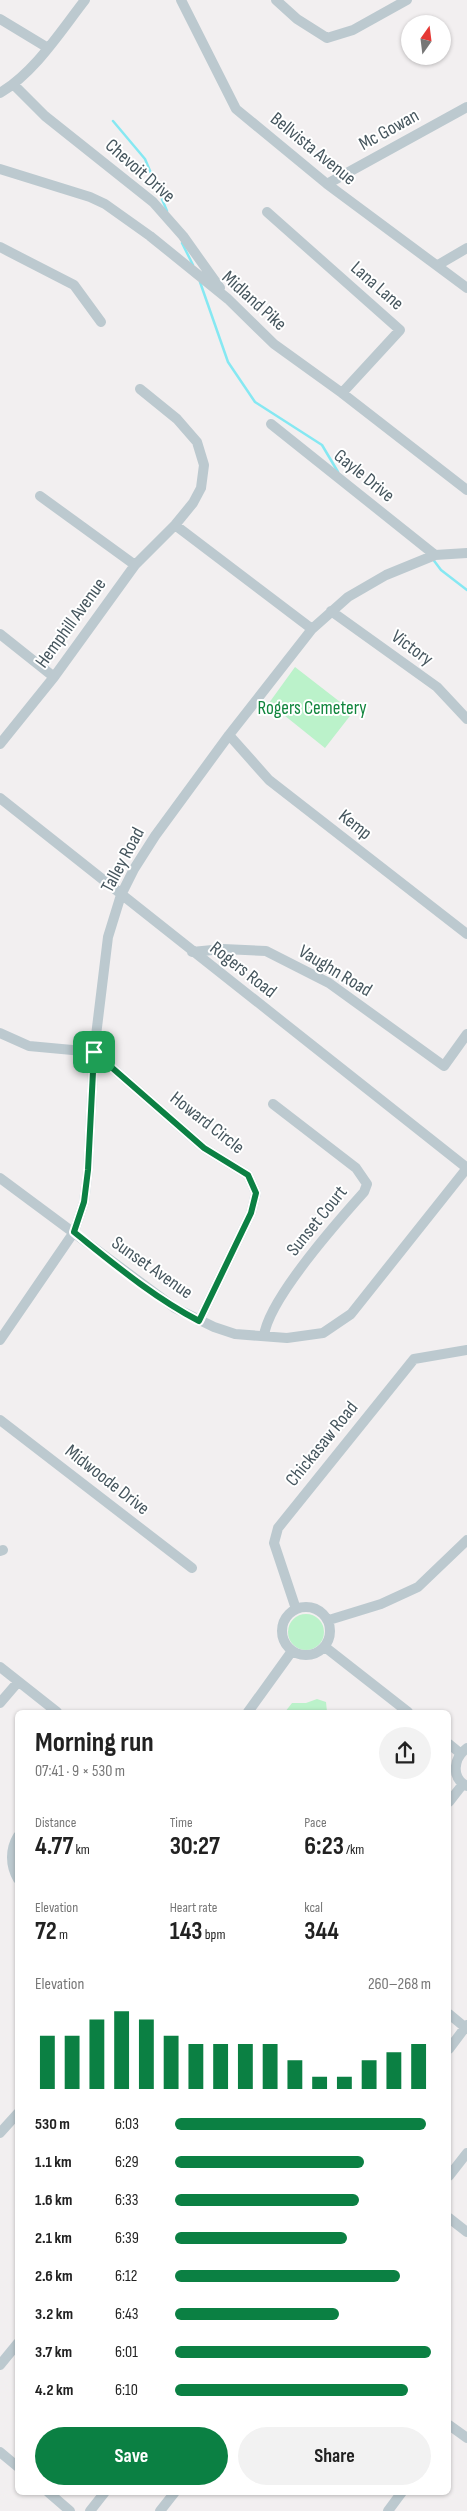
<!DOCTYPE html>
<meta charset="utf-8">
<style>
:root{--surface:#fff;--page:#f2f2f2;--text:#222;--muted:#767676;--accent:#0b8043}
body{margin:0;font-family:"Sofia Sans Condensed",sans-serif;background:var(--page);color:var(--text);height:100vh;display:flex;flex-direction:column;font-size:19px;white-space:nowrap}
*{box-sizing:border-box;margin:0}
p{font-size:16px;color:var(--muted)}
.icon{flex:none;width:28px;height:28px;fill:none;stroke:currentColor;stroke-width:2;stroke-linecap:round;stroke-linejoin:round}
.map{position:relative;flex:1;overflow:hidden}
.side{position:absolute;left:15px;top:1710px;width:436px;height:785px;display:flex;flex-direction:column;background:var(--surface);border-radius:8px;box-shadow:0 1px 4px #0004}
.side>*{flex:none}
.needle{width:32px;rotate:14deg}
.buttons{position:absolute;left:401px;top:15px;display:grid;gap:10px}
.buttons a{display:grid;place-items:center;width:50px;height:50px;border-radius:50%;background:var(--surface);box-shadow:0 1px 4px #0004;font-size:25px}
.pin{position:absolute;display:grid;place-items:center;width:42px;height:42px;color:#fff;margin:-21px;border-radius:10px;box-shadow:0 2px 8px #0006}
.round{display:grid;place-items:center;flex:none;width:52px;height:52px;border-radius:26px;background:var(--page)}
.head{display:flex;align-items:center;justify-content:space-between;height:85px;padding:0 20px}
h1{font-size:28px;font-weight:700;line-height:38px}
.figures{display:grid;grid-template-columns:repeat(3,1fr);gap:8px;height:85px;padding:5px 20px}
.figures div{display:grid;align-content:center}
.figures b{font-size:25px;font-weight:700}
.figures small{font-size:14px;font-weight:400}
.figures p{font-size:14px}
.chart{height:140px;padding:10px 20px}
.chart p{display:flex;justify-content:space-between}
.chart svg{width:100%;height:90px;margin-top:5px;stroke:var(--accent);stroke-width:6}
.primary-button{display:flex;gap:10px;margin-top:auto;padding:10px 20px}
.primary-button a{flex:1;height:58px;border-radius:30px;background:var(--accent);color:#fff;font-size:20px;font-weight:700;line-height:58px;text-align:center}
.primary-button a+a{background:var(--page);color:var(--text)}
ul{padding:0 20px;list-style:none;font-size:16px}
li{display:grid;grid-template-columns:80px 60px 1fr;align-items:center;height:38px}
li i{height:12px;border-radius:6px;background:var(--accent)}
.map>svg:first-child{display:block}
.green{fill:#bbf2ca}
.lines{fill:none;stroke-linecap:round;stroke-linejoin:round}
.stream{stroke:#86e8f2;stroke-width:2.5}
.minor{stroke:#bcc9cf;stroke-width:10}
.route-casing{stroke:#fff;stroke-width:10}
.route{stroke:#0b8043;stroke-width:6}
.labels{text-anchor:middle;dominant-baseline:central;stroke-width:4;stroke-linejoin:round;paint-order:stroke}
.street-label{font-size:19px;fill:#46565e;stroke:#fff}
.park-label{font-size:19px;fill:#11853d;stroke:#fff}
</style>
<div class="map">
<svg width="467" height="2511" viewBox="0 0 467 2511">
<rect width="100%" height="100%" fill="#f2eff0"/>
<path class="green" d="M295,667L353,712L325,748L269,703Z
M288 1632a18 18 0 1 1 36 0a18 18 0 1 1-36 0Z
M317,1699L326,1702L327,1712H285L292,1703H306Z"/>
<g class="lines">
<path class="stream" d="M113,121L145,159L167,211
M182,243L193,265
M200,282L228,362L255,402L322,445L338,472
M432,558L441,570L467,590"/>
<path class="minor" d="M181,0L236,109L327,184L467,288
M276,0L297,19L327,38L353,30L407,0
M0,19L48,48
M14,85L45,116L153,202L183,236L220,288
M0,93C35,72 60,32 85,0
M0,169L90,197L105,204L150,236L228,299L274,344L342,393L467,490
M327,184L467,107
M267,212L400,330L342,393
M0,247L74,285L101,322
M438,265L467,248
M271,424L435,555
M40,496L135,565
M175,525L312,629
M331,611L437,687L467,719
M0,634L54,677
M229,735L269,780L467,934
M0,744L54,677L135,565L175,525L193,503L201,488L204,465L197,442L177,419L140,389
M0,798L467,1168
M192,952L223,949L266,951L329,983L444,1066L467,1034
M0,1033L29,1046L94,1052L204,1148L248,1175L256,1193L251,1213L199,1321
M0,1178L175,1308L214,1327L235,1334L287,1338L323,1333L351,1314L467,1168
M264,1336C268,1300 338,1221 364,1192L367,1184L356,1168L273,1104
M0,1340L74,1232L84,1202L88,1170L94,1052L108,937L121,895L134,869L155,836L229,735L312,629L348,597L386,575L435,555L467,553
M0,1420L192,1568
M0,1551L3,1550
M282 1631a24 24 0 1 1 48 0a24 24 0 1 1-48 0Z
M296,1609L274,1543L278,1528L414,1359L467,1350
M329,1620L381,1604L418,1587L467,1540
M325,1647L408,1712
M0,1667L57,1712
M0,1703L18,1682
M248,1712L292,1651
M449,1744L460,1753
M467,1748C454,1757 450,1778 467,1786
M449,1802L463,1784
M18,1836C10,1849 10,1865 18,1879
M449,2014L467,2029
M449,2049L467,2025
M0,2133L18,2113
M449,2176L467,2153
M449,2218L467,2232
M0,2365L18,2343
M449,2425L467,2438
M0,2452L18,2467
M48,2492L70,2511
M90,2511L105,2492
M160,2511L175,2492
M388,2511L402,2492"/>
</g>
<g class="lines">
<g class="route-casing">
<path id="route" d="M94,1052L204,1148L248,1175L256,1193L251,1213L199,1321C153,1297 114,1264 74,1232L84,1202L88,1170Z"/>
</g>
<use href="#route" class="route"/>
</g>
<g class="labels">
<g class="street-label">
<text transform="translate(389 130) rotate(-29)">Mc Gowan</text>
<text transform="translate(313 149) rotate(39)">Bellvista Avenue</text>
<text transform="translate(140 171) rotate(41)">Chevoit Drive</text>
<text transform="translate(377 286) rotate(41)">Lana Lane</text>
<text transform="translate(254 301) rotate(42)">Midland Pike</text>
<text transform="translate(364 476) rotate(39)">Gayle Drive</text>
<text transform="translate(71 623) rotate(-54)">Hemphill Avenue</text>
<text transform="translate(412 648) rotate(36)">Victory</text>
<text transform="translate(355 825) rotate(38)">Kemp</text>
<text transform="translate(123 860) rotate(-62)">Talley Road</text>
<text transform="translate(243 970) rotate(38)">Rogers Road</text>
<text transform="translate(335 971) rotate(31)">Vaughn Road</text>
<text transform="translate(207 1123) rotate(38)">Howard Circle</text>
<text transform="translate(317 1221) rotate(-51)">Sunset Court</text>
<text transform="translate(152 1268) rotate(35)">Sunset Avenue</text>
<text transform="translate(322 1444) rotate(-51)">Chickasaw Road</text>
<text transform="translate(107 1480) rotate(38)">Midwoode Drive</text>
</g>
<g class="park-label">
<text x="312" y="708">Rogers Cemetery</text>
</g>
</g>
</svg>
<div class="buttons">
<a><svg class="needle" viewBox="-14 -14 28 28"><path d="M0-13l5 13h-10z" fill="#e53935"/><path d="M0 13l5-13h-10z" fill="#767676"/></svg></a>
</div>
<div class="pin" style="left:94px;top:1052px;background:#1e9e55"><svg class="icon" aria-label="arrive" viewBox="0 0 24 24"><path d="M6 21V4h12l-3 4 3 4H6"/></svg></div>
<section class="side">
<div class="head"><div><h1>Morning run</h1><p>07:41 · 9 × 530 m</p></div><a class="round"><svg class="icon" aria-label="share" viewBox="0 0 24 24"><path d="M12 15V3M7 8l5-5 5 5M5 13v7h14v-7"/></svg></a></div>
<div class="figures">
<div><p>Distance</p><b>4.77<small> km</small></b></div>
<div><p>Time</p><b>30:27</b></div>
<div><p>Pace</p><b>6:23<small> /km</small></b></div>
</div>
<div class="figures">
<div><p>Elevation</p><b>72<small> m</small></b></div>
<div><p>Heart rate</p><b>143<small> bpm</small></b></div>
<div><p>kcal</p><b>344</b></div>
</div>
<div class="chart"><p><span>Elevation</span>260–268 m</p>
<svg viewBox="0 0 160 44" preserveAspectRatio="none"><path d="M5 44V18M15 44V18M25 44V10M35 44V6M45 44V10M55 44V18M65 44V22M75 44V22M85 44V22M95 44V22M105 44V30M115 44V38M125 44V38M135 44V30M145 44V26M155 44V22"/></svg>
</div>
<ul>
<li><b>530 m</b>6:03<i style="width:98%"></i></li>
<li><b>1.1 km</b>6:29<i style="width:74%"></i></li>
<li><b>1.6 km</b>6:33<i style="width:72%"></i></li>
<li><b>2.1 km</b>6:39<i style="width:67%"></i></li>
<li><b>2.6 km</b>6:12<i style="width:88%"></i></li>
<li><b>3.2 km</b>6:43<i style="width:64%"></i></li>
<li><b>3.7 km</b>6:01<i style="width:100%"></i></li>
<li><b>4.2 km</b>6:10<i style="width:91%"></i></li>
</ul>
<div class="primary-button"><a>Save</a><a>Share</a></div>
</section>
</div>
